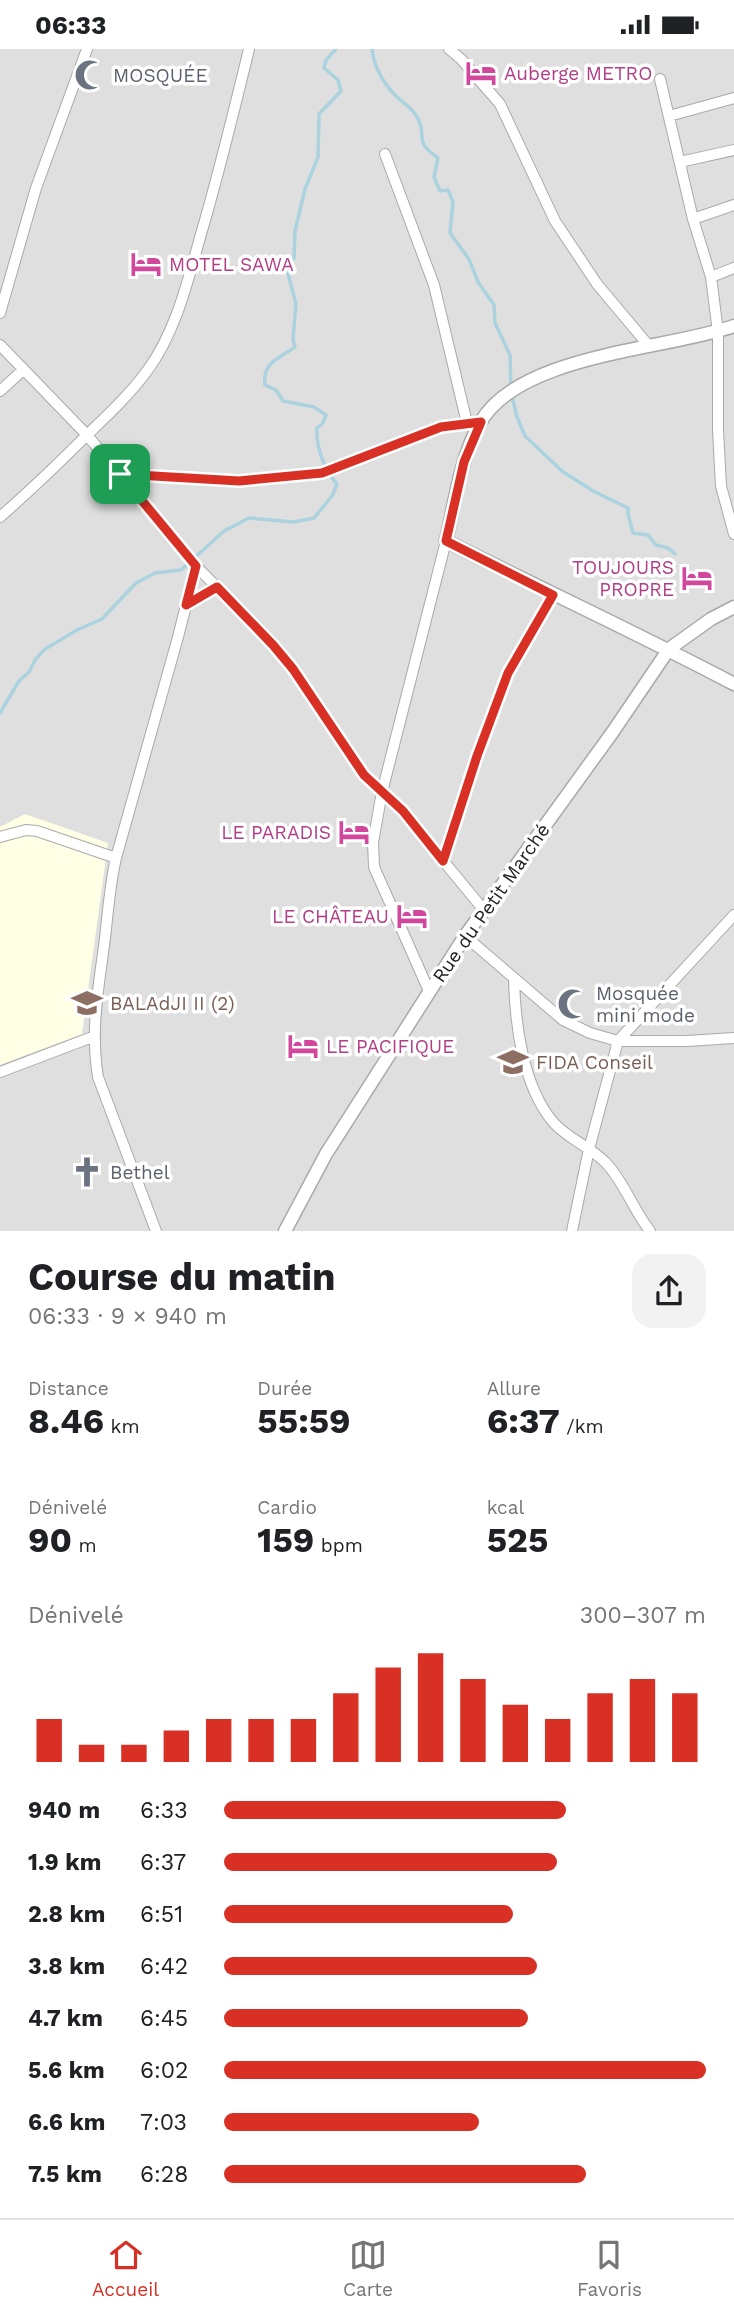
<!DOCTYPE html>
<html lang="fr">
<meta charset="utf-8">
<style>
:root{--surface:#fff;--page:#f2f2f2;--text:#202124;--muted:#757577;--line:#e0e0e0;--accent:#d93025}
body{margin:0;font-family:"Work Sans",sans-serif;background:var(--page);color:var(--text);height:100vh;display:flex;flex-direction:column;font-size:26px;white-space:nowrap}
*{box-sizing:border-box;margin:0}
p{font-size:23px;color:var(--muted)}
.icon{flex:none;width:38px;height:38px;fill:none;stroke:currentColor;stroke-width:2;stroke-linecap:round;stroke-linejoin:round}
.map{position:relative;height:1182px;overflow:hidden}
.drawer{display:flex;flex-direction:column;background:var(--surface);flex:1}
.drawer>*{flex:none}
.pin{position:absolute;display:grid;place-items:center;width:60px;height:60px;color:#fff;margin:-30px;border-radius:14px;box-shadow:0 4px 10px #0006}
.round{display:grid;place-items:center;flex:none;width:74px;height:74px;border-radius:21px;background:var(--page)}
.overview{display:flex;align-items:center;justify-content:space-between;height:119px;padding:0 28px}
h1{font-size:38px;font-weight:700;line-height:52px}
.metrics{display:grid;grid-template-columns:repeat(3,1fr);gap:10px;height:119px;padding:7px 28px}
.metrics div{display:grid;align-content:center}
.metrics b{font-size:35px;font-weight:700}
.metrics small{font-size:19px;font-weight:400}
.metrics p{font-size:19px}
.chart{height:196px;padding:14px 28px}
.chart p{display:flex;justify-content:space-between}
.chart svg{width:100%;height:126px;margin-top:7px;stroke:var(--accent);stroke-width:6}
ul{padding:0 28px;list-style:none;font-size:23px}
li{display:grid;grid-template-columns:112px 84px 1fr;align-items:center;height:52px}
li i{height:18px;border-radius:9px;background:var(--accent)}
.status{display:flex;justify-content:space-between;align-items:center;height:49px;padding:0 35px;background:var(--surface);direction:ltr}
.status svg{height:19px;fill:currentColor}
.menu{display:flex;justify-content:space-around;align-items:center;height:98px;border-top:2px solid var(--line);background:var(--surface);font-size:19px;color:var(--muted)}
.menu a{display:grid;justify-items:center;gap:4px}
.menu .selected{color:var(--accent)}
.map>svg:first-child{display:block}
.residential{fill:#e0dfdf}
.education{fill:#ffffe5}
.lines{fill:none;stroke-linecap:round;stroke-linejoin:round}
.stream{stroke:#aad3df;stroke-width:3.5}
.minor-casing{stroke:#a9a9a9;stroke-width:12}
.tertiary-casing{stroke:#a9a9a9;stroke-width:15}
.minor{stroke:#fff;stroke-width:10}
.tertiary{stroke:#fff;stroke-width:12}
.route-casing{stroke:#fff;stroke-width:14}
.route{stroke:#d93025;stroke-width:9}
.labels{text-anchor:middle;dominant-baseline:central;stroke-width:7;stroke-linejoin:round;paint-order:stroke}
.hotel-label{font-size:19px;fill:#b23c85;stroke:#fff;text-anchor:start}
.worship-label{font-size:19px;fill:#5b616d;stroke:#fff;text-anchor:start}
.street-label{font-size:19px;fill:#222;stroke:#fff}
.education-label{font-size:19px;fill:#785e54;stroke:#fff;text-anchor:start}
</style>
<div class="status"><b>06:33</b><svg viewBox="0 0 49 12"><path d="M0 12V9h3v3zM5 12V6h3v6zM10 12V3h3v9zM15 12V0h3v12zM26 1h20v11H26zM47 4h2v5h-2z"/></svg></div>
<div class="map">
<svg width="734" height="1182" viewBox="0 0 734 1182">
<rect width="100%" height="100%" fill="#f2efe9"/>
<path class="residential" d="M0,0H734V1182H0Z"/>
<path class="education" d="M25,765L108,794L82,985L0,1016V778Z"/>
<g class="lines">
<path class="stream" d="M372,0C374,19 384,35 397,48C405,55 412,59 417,68C429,87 411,90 438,109L434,128L440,142L448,141L453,153L450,184L469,210L478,233L494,256L495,274L510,306L511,343L517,368L525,387L562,422L593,442L628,459V465L633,484L648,486L656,496L668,499L675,505
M0,664L19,632L29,623L35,611L45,600L77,581L102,570L136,534L155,524L181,521L224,482L249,469L294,473L314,469L332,447L337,435C324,420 316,399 317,379L323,374L326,366L314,358L283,352L276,341L265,336C262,313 280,309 295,298L293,290L296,255L287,221L294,209L295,182L305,140L318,108L319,65L341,42L338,31L324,19L326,11L336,0"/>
<g class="minor-casing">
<path id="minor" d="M449,0L461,10L500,55L555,172L597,235L649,297
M660,30L693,170L711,228L718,283V381L721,437L734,485
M669,67L734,49
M385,105L434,236L467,374
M680,113L734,101
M693,170L734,156
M711,228L734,219
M0,264L36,139L87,0
M0,296L87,386L196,517L273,595L293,620L364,726L403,763L483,860
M0,342L23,321
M120,425L239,432L322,424L441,378L481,373
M0,468C31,441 60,413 89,384C109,365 130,345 147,322C176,283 188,231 201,185C219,124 234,62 249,0
M186,556L217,538
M0,788L26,781L37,782L116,809
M443,812L477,707L508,624L553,546
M465,887L563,971L590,984L618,992H687L734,989
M514,930C515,975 523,1039 554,1074C568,1090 591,1098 606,1114C625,1134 633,1161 650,1182
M429,942L374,818L373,793L382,743L446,492
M0,1023L95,987
M156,1182L98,1028C90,979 99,937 105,889C108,862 110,835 116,809L178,588L196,517
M572,1182L589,1100L618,992L734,866"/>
</g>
<g class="tertiary-casing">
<path id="tertiary" d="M734,277C665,301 519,305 480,374C460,410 455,453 446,492C542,540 639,585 734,635
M285,1182L326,1105L465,887L612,684L669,600L711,570L734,558"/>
</g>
<use href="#minor" class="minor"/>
<use href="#tertiary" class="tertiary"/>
</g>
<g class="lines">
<g class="route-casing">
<path id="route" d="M481,373L464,413L446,492L553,546L508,624L477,707L443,812L403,762L364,726L293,620L273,596L217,538L186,556L196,517L120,425L239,432L322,424L441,378Z"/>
</g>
<use href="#route" class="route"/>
</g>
<defs>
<g id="hotel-bare" transform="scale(2.415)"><path d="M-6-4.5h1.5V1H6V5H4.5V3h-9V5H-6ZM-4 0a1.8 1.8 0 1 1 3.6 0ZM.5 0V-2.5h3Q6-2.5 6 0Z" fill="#d1479c" stroke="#fff" stroke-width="2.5" paint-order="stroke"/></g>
<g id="mosque-bare" transform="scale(2.415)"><path d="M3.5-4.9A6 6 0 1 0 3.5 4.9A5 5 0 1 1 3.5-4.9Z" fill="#6b7280" stroke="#fff" stroke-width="2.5" paint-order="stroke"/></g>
<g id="school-bare" transform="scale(2.415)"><path d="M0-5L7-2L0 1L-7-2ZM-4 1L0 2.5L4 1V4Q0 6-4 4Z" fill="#8d6e63" stroke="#fff" stroke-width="2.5" paint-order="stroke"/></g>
<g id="university-bare" transform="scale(2.415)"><path d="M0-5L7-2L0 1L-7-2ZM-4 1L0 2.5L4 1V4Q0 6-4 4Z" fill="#8d6e63" stroke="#fff" stroke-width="2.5" paint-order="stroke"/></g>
<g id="church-bare" transform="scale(2.415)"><path d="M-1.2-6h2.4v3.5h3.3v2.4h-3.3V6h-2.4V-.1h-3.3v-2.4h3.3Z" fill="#6b7280" stroke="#fff" stroke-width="2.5" paint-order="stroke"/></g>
</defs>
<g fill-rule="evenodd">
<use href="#hotel-bare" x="481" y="24"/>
<use href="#mosque-bare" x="90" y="26"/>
<use href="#hotel-bare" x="146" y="215"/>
<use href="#hotel-bare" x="697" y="529"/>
<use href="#hotel-bare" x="354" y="783"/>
<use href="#hotel-bare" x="412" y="867"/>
<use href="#school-bare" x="87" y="954"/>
<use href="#mosque-bare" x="573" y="955"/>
<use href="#hotel-bare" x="303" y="997"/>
<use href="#university-bare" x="513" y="1013"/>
<use href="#church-bare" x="87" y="1123"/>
</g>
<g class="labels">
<g class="hotel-label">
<text x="504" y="24">Auberge METRO</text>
<text x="169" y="215">MOTEL SAWA</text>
<text x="674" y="518" text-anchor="end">TOUJOURS<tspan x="674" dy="22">PROPRE</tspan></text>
<text x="331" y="783" text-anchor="end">LE PARADIS</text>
<text x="389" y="867" text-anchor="end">LE CHÂTEAU</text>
<text x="326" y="997">LE PACIFIQUE</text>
</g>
<g class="worship-label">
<text x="113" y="26">MOSQUÉE</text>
<text x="596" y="944">Mosquée<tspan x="596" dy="22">mini mode</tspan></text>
<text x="110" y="1123">Bethel</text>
</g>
<g class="street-label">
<text transform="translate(491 854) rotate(-55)">Rue du Petit Marché</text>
</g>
<g class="education-label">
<text x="110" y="954">BALAdJI II (2)</text>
<text x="536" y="1013">FIDA Conseil</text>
</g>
</g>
</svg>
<div class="pin" style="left:120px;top:425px;background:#1e9e55"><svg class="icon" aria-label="arrive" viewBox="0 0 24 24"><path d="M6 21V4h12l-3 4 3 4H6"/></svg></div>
</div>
<section class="drawer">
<div class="overview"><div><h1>Course du matin</h1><p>06:33 · 9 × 940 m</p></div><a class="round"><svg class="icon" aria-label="share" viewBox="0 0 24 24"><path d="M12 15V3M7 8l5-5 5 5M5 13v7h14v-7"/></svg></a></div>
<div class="metrics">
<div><p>Distance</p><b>8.46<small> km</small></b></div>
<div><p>Durée</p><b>55:59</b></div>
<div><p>Allure</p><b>6:37<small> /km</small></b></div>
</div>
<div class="metrics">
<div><p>Dénivelé</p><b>90<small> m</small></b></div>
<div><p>Cardio</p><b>159<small> bpm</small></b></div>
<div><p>kcal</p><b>525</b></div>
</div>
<div class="chart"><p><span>Dénivelé</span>300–307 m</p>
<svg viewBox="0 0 160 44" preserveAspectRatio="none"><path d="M5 44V29M15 44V38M25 44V38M35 44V33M45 44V29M55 44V29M65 44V29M75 44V20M85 44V11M95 44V6M105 44V15M115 44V24M125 44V29M135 44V20M145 44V15M155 44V20"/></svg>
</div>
<ul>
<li><b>940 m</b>6:33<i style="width:71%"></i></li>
<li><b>1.9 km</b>6:37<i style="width:69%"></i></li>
<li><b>2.8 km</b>6:51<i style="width:60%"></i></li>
<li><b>3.8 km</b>6:42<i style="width:65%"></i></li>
<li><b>4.7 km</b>6:45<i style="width:63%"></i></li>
<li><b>5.6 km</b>6:02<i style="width:100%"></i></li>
<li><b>6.6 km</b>7:03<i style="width:53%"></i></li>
<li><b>7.5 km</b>6:28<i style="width:75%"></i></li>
</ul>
</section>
<nav class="menu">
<a class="selected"><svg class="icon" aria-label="home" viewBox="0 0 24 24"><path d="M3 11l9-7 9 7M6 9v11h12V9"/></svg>Accueil</a>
<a><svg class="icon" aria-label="map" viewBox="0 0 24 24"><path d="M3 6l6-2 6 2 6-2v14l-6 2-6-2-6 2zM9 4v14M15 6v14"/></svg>Carte</a>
<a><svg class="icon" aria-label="saved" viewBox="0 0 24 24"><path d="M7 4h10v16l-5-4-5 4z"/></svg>Favoris</a>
</nav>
